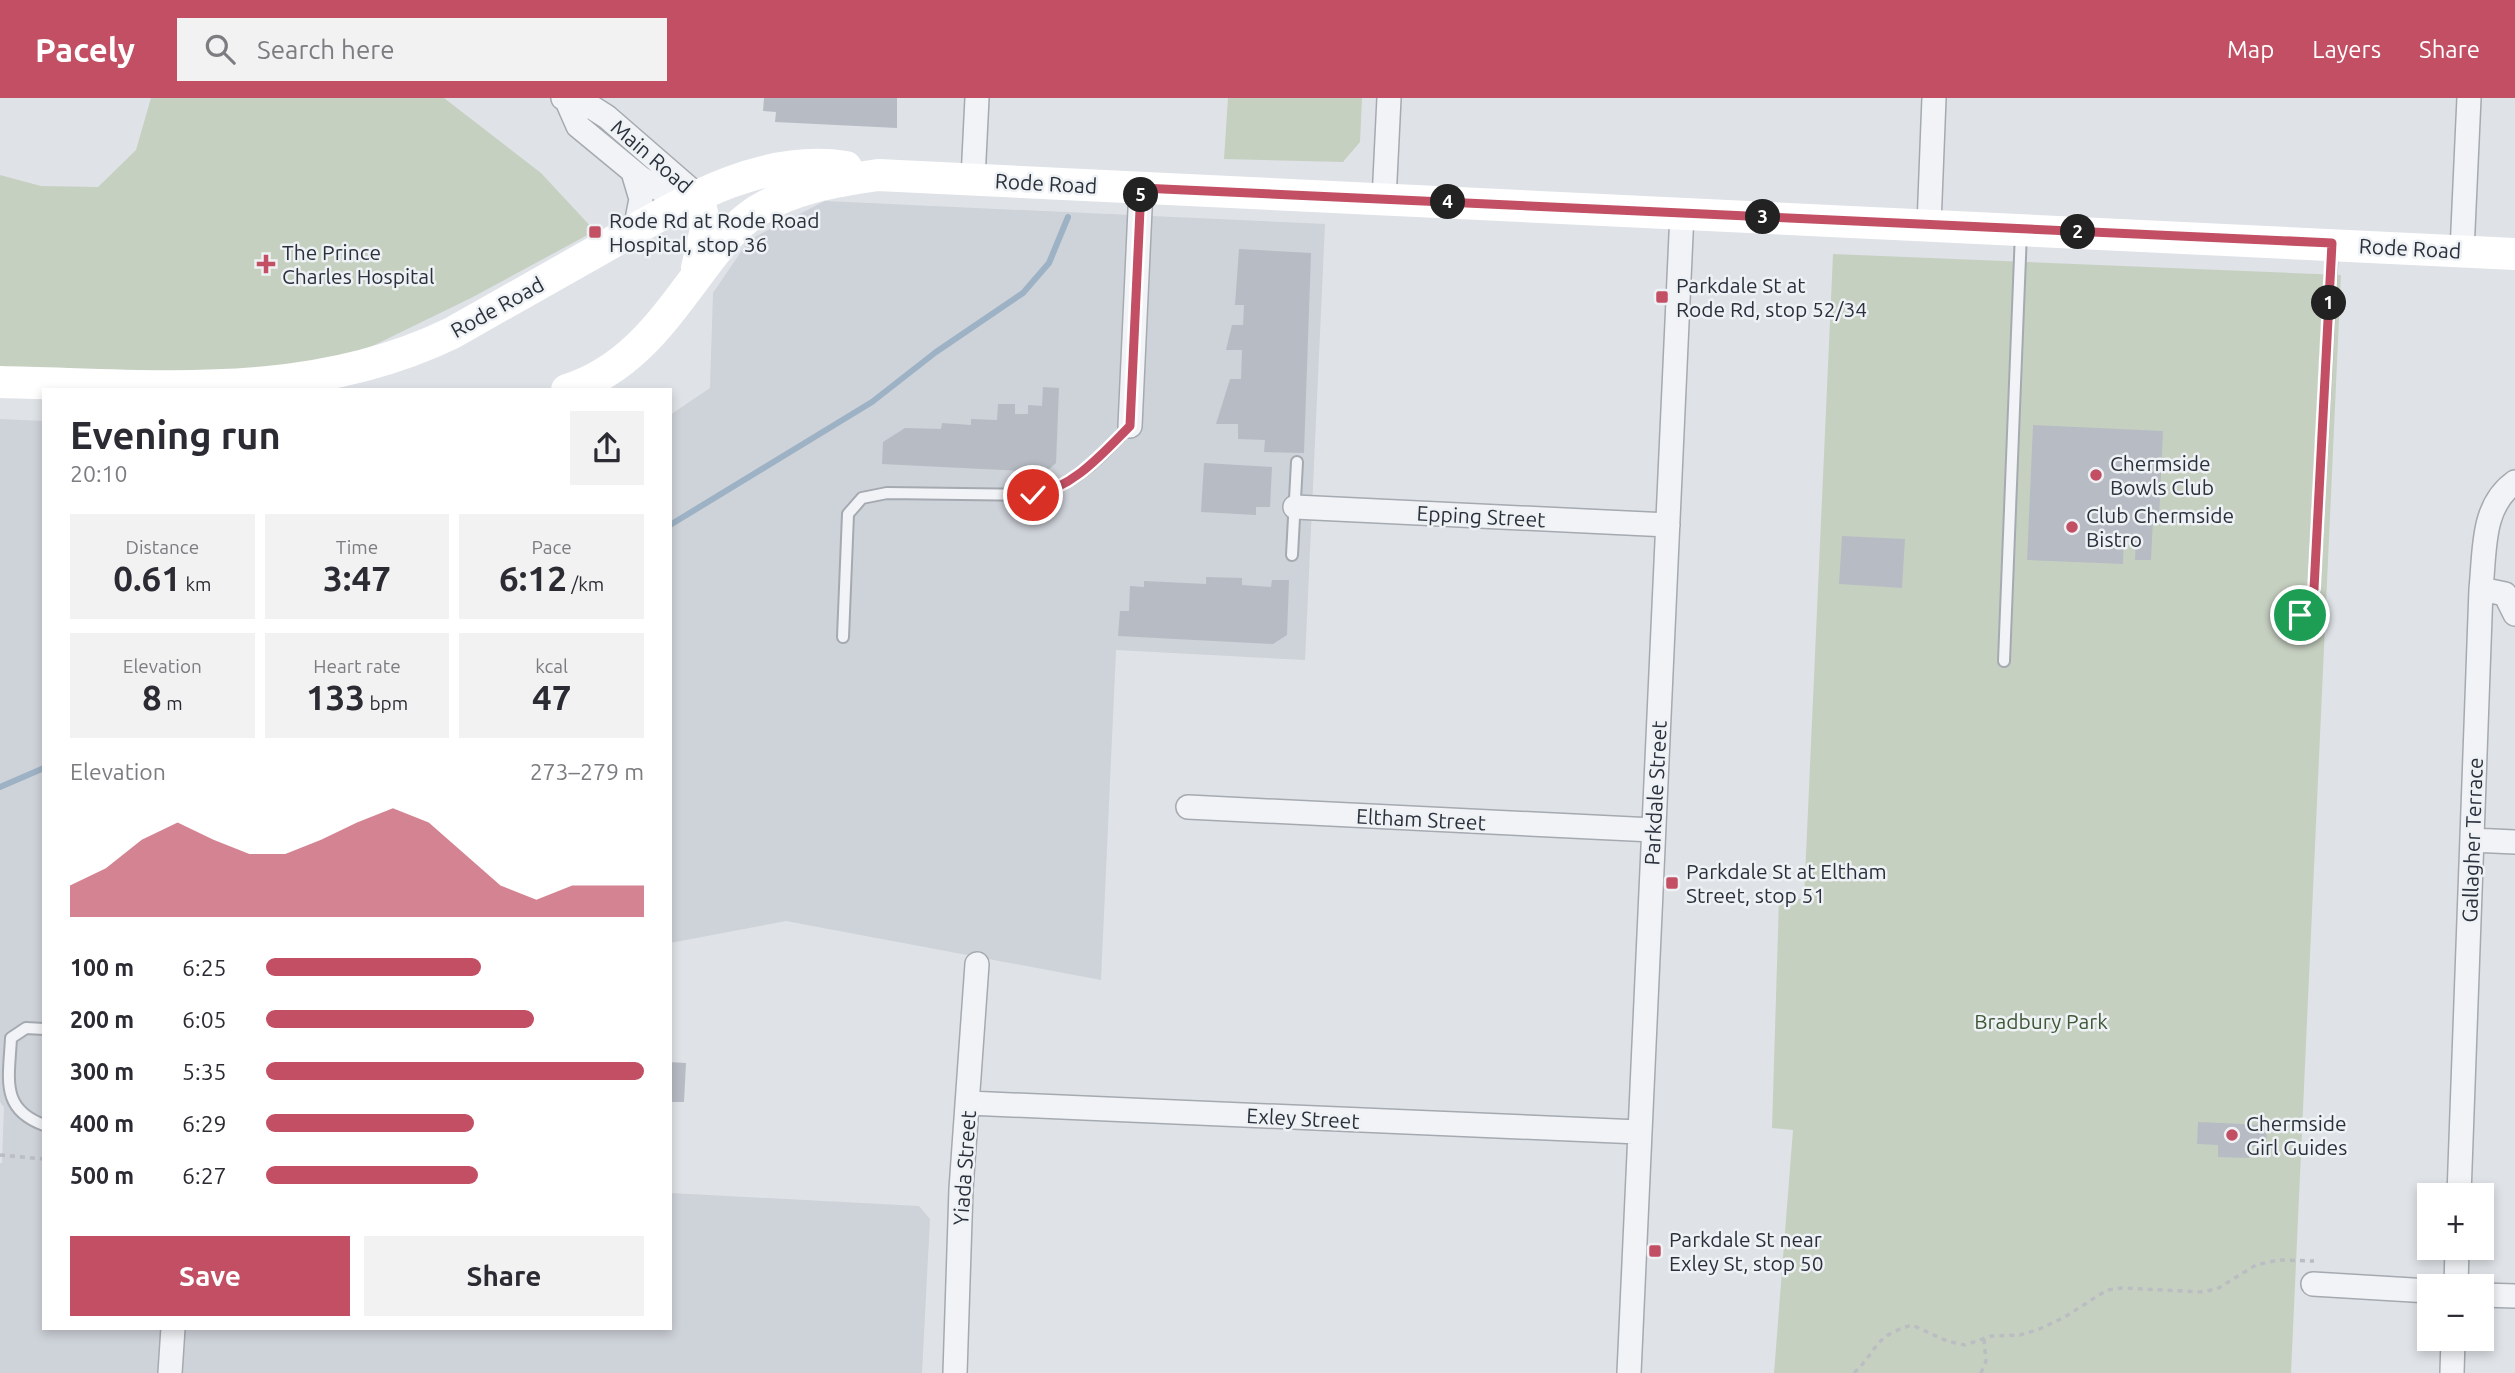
<!DOCTYPE html>
<meta charset="utf-8">
<style>
:root{--surface:#fff;--page:#f2f2f3;--text:#2b2b33;--muted:#7c7c81;--accent:#c24f64}
body{margin:0;font-family:Ubuntu,sans-serif;background:var(--page);color:var(--text);height:100vh;display:flex;flex-direction:column;font-size:26px;white-space:nowrap}
*{box-sizing:border-box;margin:0}
p{font-size:23px;color:var(--muted)}
.icon{flex:none;width:38px;height:38px;fill:none;stroke:currentColor;stroke-width:2;stroke-linecap:round;stroke-linejoin:round}
.map{position:relative;flex:1;overflow:hidden}
.side{position:absolute;left:42px;top:290px;width:630px;height:942px;display:flex;flex-direction:column;background:var(--surface);border-radius:0px;box-shadow:0 4px 10px #0003}
.side>*{flex:none}
.fabs{position:absolute;left:2417px;top:1085px;display:grid;gap:14px}
.fabs a{display:grid;place-items:center;width:77px;height:77px;border-radius:0px;background:var(--surface);box-shadow:0 4px 10px #0003;font-size:35px}
.pin{position:absolute;display:grid;place-items:center;width:60px;height:60px;color:#fff;margin:-30px;border:4px solid #fff;border-radius:50%;box-shadow:0 2px 7px #0007}
.km{position:absolute;width:35px;height:35px;margin:-18px;border-radius:50%;background:#222;color:#fff;font-size:19px;line-height:35px;text-align:center}
.round{display:grid;place-items:center;flex:none;width:74px;height:74px;border-radius:0px;background:var(--page)}
.summary{display:flex;align-items:center;justify-content:space-between;height:119px;padding:0 28px}
h1{font-size:38px;font-weight:700;line-height:52px}
.stats{display:grid;grid-template-columns:repeat(3,1fr);gap:10px;height:119px;padding:7px 28px}
.stats div{display:grid;align-content:center;border-radius:0px;background:var(--page);text-align:center}
.stats b{font-size:35px;font-weight:700}
.stats small{font-size:19px;font-weight:400}
.stats p{font-size:19px}
.chart{height:196px;padding:14px 28px}
.chart p{display:flex;justify-content:space-between}
.chart svg{width:100%;height:126px;margin-top:7px;fill:var(--accent);opacity:.7}
.action{display:flex;gap:14px;margin-top:auto;padding:14px 28px}
.action a{flex:1;height:80px;border-radius:0px;background:var(--accent);color:#fff;font-size:28px;font-weight:700;line-height:80px;text-align:center}
.action a+a{background:var(--page);color:var(--text)}
ul{padding:0 28px;list-style:none;font-size:23px}
li{display:grid;grid-template-columns:112px 84px 1fr;align-items:center;height:52px}
li i{height:18px;border-radius:9px;background:var(--accent)}
header{display:flex;align-items:center;gap:42px;box-sizing:border-box;height:98px;padding:0 35px;background:var(--accent);color:#fff}
header strong{font-size:33px}
nav{display:flex;gap:38px;margin-inline-start:auto;font-size:24px}
.search{width:490px;height:63px;background:var(--page);display:flex;align-items:center;gap:18px;box-sizing:border-box;padding:0 24px;border-radius:0px;color:var(--muted);font-size:26px}
.map>svg:first-child{display:block}
.built{fill:#ced2d9}
.green{fill:#c6d0c1}
.lines{fill:none;stroke-linecap:round;stroke-linejoin:round}
.stream{stroke:#9db2c4;stroke-width:6}
.building{fill:#b7bcc4}
.service-casing{stroke:#a5aab1;stroke-width:14}
.minor-casing{stroke:#a5aab1;stroke-width:26}
.path{stroke:#babdc2;stroke-width:3.5;stroke-dasharray:5 5;stroke-linecap:butt}
.service{stroke:#f2f3f6;stroke-width:10}
.minor{stroke:#f2f3f6;stroke-width:23}
.secondary{stroke:#fff;stroke-width:32}
.route-casing{stroke:#fff;stroke-width:14}
.route{stroke:#c24f64;stroke-width:9}
.poi-dot{fill:#c24f64;stroke:#eff2f5;stroke-width:2.5}
.labels{text-anchor:middle;dominant-baseline:central;stroke-width:5;stroke-linejoin:round;paint-order:stroke}
.street-label{font-size:21px;fill:#2a313d;stroke:#eff2f5}
.poi-label{font-size:21px;fill:#2a313d;stroke:#eff2f5;text-anchor:start}
.park-label{font-size:21px;fill:#3f5838;stroke:#eff2f5}
</style>
<header>
<strong>Pacely</strong>
<div class="search"><svg class="icon" aria-label="search" viewBox="0 0 24 24"><circle cx="10" cy="10" r="6"/><path d="M15 15l6 6"/></svg>Search here</div>
<nav><a>Map</a><a>Layers</a><a>Share</a></nav>
</header>
<div class="map">
<svg width="2515" height="1275" viewBox="0 0 2515 1275">
<rect width="100%" height="100%" fill="#dfe3e7"/>
<path class="built" d="M825,103L1325,126L1305,562L1116,552L1101,882L786,823L670,845V317L710,290L713,195L749,142Z
M0,321L44,323V1230H670V1095L919,1108L930,1121L922,1275H0V1065H2L4,1009L0,1004Z"/>
<path class="green" d="M151,0H444L541,75L595,133L471,200L350,259L188,279L0,270V77L41,88L98,89L136,52Z
M1228,0H1362L1360,44L1343,64L1224,61Z
M1833,156L2341,177L2291,1275H1774L1793,1032L1772,1030L1779,800L1804,801Z"/>
<g class="lines">
<path class="stream" d="M670,427L872,304L936,254L1023,195L1049,165L1068,119
M0,689L44,670"/>
</g>
<path class="building" d="M764,0H897V30L775,24L776,14L763,13Z
M1239,151L1311,155L1304,355L1264,354L1265,342L1238,341V326H1216L1230,281H1241L1242,252H1226L1232,227H1243L1244,207H1235Z
M1043,289L1059,290L1056,365L1046,374L882,366L883,344L905,330L941,331L942,325L971,327V321L997,322L998,306H1015V316H1028V307L1042,308Z
M2033,327L2163,333L2159,422L2153,421L2151,462H2135L2136,438H2124L2123,466L2027,462Z
M1204,365L1272,369L1270,409H1256V417L1201,414Z
M1842,438L1905,441L1902,490L1839,486Z
M1206,479L1242,480V487L1271,489L1272,482H1289L1287,537L1273,546L1118,538L1120,513H1129L1130,488L1144,489V483L1206,486Z
M670,964L686,965L684,1004H670Z
M2198,1024L2267,1027L2266,1050L2249,1049V1060L2218,1059V1047L2197,1046Z"/>
<g class="lines">
<g class="service-casing">
<path id="service" d="M1292,457L1297,364
M2287,518L2300,517L2314,491L2332,152
M843,539L848,416L862,400L887,395L1033,397C1073,390 1103,356 1130,328
M2004,563L2021,134
M44,931L26,930L11,940C9,981 0,1011 44,1027"/>
</g>
<g class="minor-casing">
<path id="minor" d="M563,0L593,10L607,19L698,98
M567,3L578,28L641,80L683,106
M633,74L641,101L635,132
M973,81L977,0
M1384,102L1389,0
M1929,127L1934,0
M2462,153L2469,0
M1130,328L1141,90
M1295,409L1668,427
M2481,491L2505,496L2515,516
M1188,709L1653,732
M2472,742L2515,744
M968,1005L1639,1034
M2459,1097L2481,491C2485,453 2481,408 2515,384
M2313,1186L2429,1193
M2456,1188L2457,1150
M2482,1197L2515,1198
M170,1275L173,1230
M955,1275L961,1091L977,866
M1629,1275L1682,115
M2452,1275L2453,1241"/>
</g>
<path class="path" d="M0,1057L44,1061
M1854,1275C1880,1250 1872,1239 1912,1227L1947,1243L1965,1247L1991,1238L2020,1237L2037,1232L2063,1220L2107,1192L2122,1190L2200,1194L2217,1191L2256,1167L2278,1162L2314,1163
M1981,1275L1986,1263L1984,1241"/>
<use href="#service" class="service"/>
<use href="#minor" class="minor"/>
<path class="secondary" d="M697,170L706,131L698,98
M0,284C155,287 308,305 452,235C500,208 548,181 597,153C672,111 755,55 846,69
M567,292C631,272 665,220 702,171C718,150 734,128 757,113C793,90 836,83 878,77L2515,156"/>
</g>
<g class="lines">
<g class="route-casing">
<path id="route" d="M1033,397C1073,390 1102,356 1130,328L1141,90L2332,145L2314,491L2300,517"/>
</g>
<use href="#route" class="route"/>
</g>
<g class="poi-dot">
<rect x="588" y="127" width="14" height="14" rx="3.5"/>
<path d="M262.5 155.5h7v7h7v7h-7v7h-7v-7h-7v-7h7z"/>
<rect x="1655" y="192" width="14" height="14" rx="3.5"/>
<circle cx="2096" cy="377" r="7"/>
<circle cx="2072" cy="429" r="7"/>
<rect x="1665" y="778" width="14" height="14" rx="3.5"/>
<circle cx="2232" cy="1037" r="7"/>
<rect x="1648" y="1146" width="14" height="14" rx="3.5"/>
</g>
<g class="labels">
<g class="street-label">
<text transform="translate(652 58) rotate(41)">Main Road</text>
<text transform="translate(1046 85) rotate(3)">Rode Road</text>
<text transform="translate(2410 150) rotate(3)">Rode Road</text>
<text transform="translate(497 209) rotate(-29)">Rode Road</text>
<text transform="translate(1481 418) rotate(3)">Epping Street</text>
<text transform="translate(1655 695) rotate(-87)">Parkdale Street</text>
<text transform="translate(1421 721) rotate(3)">Eltham Street</text>
<text transform="translate(2472 742) rotate(-88)">Gallagher Terrace</text>
<text transform="translate(1303 1020) rotate(3)">Exley Street</text>
<text transform="translate(964 1070) rotate(-86)">Yiada Street</text>
</g>
<g class="poi-label">
<text x="609" y="122">Rode Rd at Rode Road<tspan x="609" dy="24">Hospital, stop 36</tspan></text>
<text x="282" y="154">The Prince<tspan x="282" dy="24">Charles Hospital</tspan></text>
<text x="1676" y="187">Parkdale St at<tspan x="1676" dy="24">Rode Rd, stop 52/34</tspan></text>
<text x="2110" y="365">Chermside<tspan x="2110" dy="24">Bowls Club</tspan></text>
<text x="2086" y="417">Club Chermside<tspan x="2086" dy="24">Bistro</tspan></text>
<text x="1686" y="773">Parkdale St at Eltham<tspan x="1686" dy="24">Street, stop 51</tspan></text>
<text x="2246" y="1025">Chermside<tspan x="2246" dy="24">Girl Guides</tspan></text>
<text x="1669" y="1141">Parkdale St near<tspan x="1669" dy="24">Exley St, stop 50</tspan></text>
</g>
<g class="park-label">
<text x="2041" y="923">Bradbury Park</text>
</g>
</g>
</svg>
<div class="fabs">
<a>+</a>
<a>−</a>
</div>
<div class="pin" style="left:2300px;top:517px;background:#1e9e55"><svg class="icon" aria-label="arrive" viewBox="0 0 24 24"><path d="M6 21V4h12l-3 4 3 4H6"/></svg></div>
<div class="pin" style="left:1033px;top:397px;background:#d93025"><svg class="icon" aria-label="check" viewBox="0 0 24 24"><path d="M5 12l5 5 9-10"/></svg></div>
<b class="km" style="left:2329px;top:205px">1</b>
<b class="km" style="left:2078px;top:134px">2</b>
<b class="km" style="left:1763px;top:119px">3</b>
<b class="km" style="left:1448px;top:104px">4</b>
<b class="km" style="left:1141px;top:97px">5</b>
<section class="side">
<div class="summary"><div><h1>Evening run</h1><p>20:10</p></div><a class="round"><svg class="icon" aria-label="share" viewBox="0 0 24 24"><path d="M12 15V3M7 8l5-5 5 5M5 13v7h14v-7"/></svg></a></div>
<div class="stats">
<div><p>Distance</p><b>0.61<small> km</small></b></div>
<div><p>Time</p><b>3:47</b></div>
<div><p>Pace</p><b>6:12<small> /km</small></b></div>
</div>
<div class="stats">
<div><p>Elevation</p><b>8<small> m</small></b></div>
<div><p>Heart rate</p><b>133<small> bpm</small></b></div>
<div><p>kcal</p><b>47</b></div>
</div>
<div class="chart"><p><span>Elevation</span>273–279 m</p>
<svg viewBox="0 0 160 44" preserveAspectRatio="none"><path d="M0 44V33L10 27L20 17L30 11L40 17L50 22L60 22L70 17L80 11L90 6L100 11L110 22L120 33L130 38L140 33L150 33L160 33V44z"/></svg>
</div>
<ul>
<li><b>100 m</b>6:25<i style="width:57%"></i></li>
<li><b>200 m</b>6:05<i style="width:71%"></i></li>
<li><b>300 m</b>5:35<i style="width:100%"></i></li>
<li><b>400 m</b>6:29<i style="width:55%"></i></li>
<li><b>500 m</b>6:27<i style="width:56%"></i></li>
</ul>
<div class="action"><a>Save</a><a>Share</a></div>
</section>
</div>
